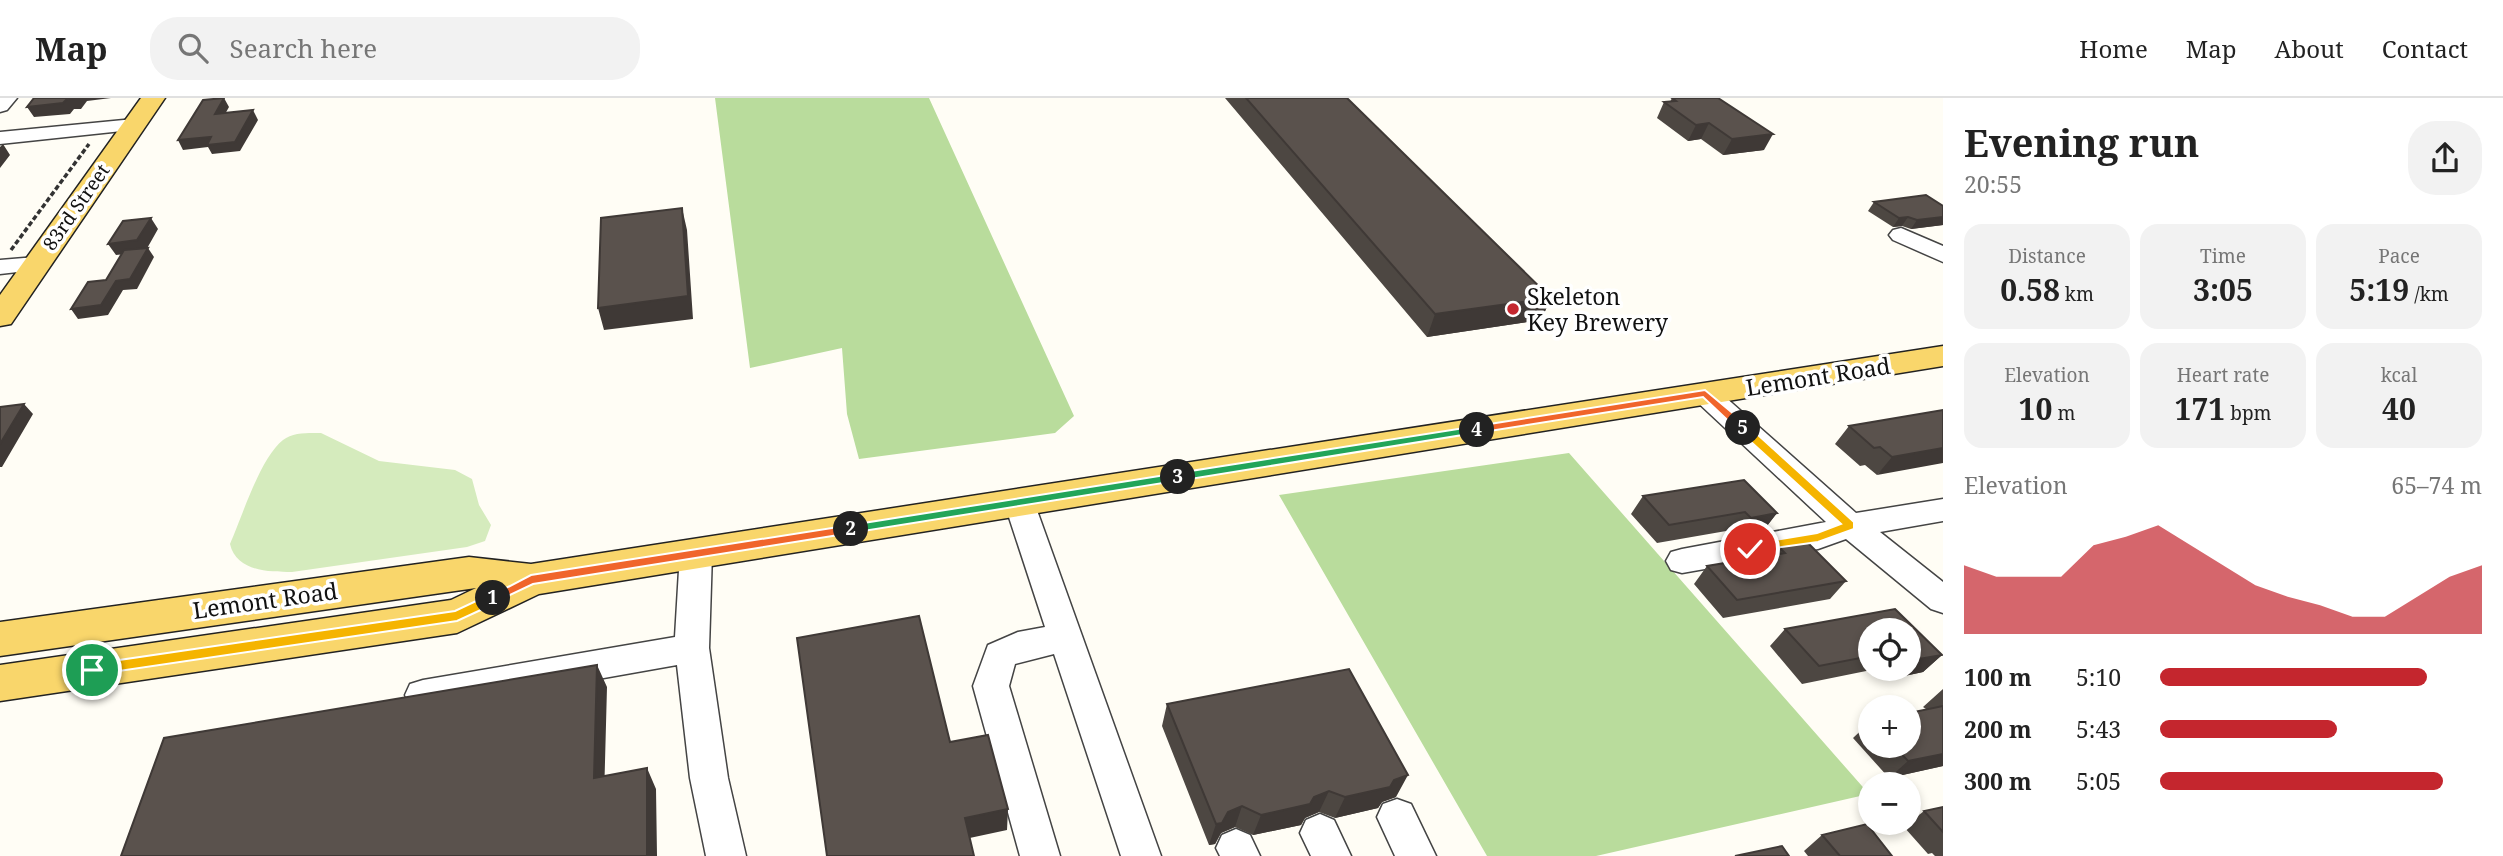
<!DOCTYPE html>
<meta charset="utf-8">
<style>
:root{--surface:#fff;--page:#f2f2f2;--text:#222;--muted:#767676;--line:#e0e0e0;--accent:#c4262e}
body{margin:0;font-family:"Noto Serif",serif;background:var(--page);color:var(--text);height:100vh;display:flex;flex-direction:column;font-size:26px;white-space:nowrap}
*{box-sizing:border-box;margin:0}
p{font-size:23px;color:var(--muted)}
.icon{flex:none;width:38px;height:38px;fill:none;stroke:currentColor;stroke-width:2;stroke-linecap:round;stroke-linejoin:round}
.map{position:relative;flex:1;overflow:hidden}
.drawer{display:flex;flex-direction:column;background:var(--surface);width:560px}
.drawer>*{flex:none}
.tools{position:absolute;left:1858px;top:520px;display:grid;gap:14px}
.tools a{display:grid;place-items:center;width:63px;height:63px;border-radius:50%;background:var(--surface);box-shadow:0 4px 10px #0003;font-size:35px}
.pin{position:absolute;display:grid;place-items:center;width:60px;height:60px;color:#fff;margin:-30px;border:4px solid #fff;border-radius:50%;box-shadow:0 2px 7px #0007}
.km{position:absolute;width:35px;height:35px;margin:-18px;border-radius:50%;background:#222;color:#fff;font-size:19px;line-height:35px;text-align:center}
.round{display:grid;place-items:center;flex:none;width:74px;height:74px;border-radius:28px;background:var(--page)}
.head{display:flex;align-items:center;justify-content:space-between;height:119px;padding:0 21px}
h1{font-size:38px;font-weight:700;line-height:52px}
.metrics{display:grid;grid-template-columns:repeat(3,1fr);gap:10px;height:119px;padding:7px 21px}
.metrics div{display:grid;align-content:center;border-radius:18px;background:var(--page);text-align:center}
.metrics b{font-size:30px;font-weight:700}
.metrics small{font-size:19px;font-weight:400}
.metrics p{font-size:19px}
.chart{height:196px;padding:14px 21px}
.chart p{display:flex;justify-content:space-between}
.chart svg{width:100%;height:126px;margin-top:7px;fill:var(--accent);opacity:.7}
ul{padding:0 21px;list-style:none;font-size:23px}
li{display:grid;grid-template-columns:112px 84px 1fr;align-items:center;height:52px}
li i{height:18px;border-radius:9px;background:var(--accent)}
header{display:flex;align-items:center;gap:42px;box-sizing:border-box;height:98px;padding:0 35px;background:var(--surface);border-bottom:2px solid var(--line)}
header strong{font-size:33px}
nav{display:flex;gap:38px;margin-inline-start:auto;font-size:24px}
.search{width:490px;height:63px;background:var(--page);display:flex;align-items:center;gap:18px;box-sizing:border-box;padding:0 24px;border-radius:28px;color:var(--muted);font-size:26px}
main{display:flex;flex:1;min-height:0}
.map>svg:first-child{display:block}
.green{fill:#d5ebbd}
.forest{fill:#b9dc9c}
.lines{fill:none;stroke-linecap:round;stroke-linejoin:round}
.minor-casing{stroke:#444;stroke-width:3}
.major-casing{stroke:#222;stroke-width:3}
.path{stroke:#333;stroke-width:3.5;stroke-dasharray:5 2.5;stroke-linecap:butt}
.minor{fill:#fff;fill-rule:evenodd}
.major{fill:#f9d66b;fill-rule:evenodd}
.wall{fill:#4d4742}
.shaded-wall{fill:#3f3936}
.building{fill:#5a524d;stroke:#3f3936;stroke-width:2}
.split-1{fill:#f5b400;stroke:#fff;stroke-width:2}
.split-2{fill:#f0652b;stroke:#fff;stroke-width:2}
.split-3{fill:#22a559;stroke:#fff;stroke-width:2}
.split-4{fill:#22a559;stroke:#fff;stroke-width:2}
.split-5{fill:#f0652b;stroke:#fff;stroke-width:2}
.split-6{fill:#f5b400;stroke:#fff;stroke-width:2}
.poi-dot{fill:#c4262e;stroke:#fff;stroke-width:2.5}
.labels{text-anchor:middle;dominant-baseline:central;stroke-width:7;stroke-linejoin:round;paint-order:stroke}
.far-street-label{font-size:19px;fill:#111;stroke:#fff}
.poi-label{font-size:23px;fill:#111;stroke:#fff;text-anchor:start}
.street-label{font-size:23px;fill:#111;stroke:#fff}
</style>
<header>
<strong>Map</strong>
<div class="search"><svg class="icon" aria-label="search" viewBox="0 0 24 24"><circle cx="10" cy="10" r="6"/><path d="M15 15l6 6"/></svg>Search here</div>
<nav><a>Home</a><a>Map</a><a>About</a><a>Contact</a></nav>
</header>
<main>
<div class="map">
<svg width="1943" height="758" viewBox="0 0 1943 758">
<rect width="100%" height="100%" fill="#fffdf5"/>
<path class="green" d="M321,335L379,363L455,372L472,381L479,407L491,427L485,443L467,449L292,474C268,474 236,473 230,446C242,419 260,360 283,342C293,334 309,335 321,335Z"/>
<path class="forest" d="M715,0H929L1074,318L1055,335L859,361L847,316L842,250L750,270Z
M1569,355L1869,696L1596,758H1487L1279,397Z"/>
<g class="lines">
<g class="minor-casing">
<path id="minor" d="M0,0H17L7,12L0,14Z
M134,21L144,27L141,31L0,46V34Z
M1901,130L1943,148V164L1893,142L1889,137L1893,132Z
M36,159L44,161L48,166L44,171L0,176V162Z
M1705,287L1715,290L1856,415L1943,401V423L1880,434L1943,484V515L1931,511L1846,441L1818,451L1682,475L1671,472L1666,463L1671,454L1682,451L1826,424L1695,302L1691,296L1695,290Z
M1019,393L1030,396L1034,404L1161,758H1121L1054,556L1015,566L1009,588L1060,758H1020L973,588L988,547L1018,534L1045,529L1004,404L1008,396Z
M696,443L707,446L712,455L709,550L728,680L746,758H706L690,680L677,567L423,612L410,608L405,597L410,586L423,582L675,539L680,455L685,446Z
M1397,701L1411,706L1436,758H1395L1377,719L1383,706Z
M1320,716L1334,722L1351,758H1311L1300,735L1306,722Z
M1236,731L1250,737L1260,758H1220L1216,750L1222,737Z"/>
</g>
<g class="major-casing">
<path id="major" d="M141,0H165L11,226L0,228V197Z
M1943,248V268L539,496L457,535L0,603V567L451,502L476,490L0,558V524L469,459L531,466Z"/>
</g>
<path class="path" d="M11,152L89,46"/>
<use href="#minor" class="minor"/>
<use href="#major" class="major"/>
</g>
<path class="wall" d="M1225,0H1347L1551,200L1541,222L1427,239Z
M1672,0L1764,52L1723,57L1701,41L1688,43L1657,20L1664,4H1670Z
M1874,104L1943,108V127L1911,131L1902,128L1893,129L1868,113Z
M1943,312L1877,377L1865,367L1860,368L1835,346L1849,328Z
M1643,398L1777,415L1763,433L1737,438L1732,432L1657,445L1631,416Z
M1776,446L1846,483L1830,501L1723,520L1694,486L1707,468L1765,459Z
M1895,511L1942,557L1923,574L1895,580L1886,570H1909V532H1871V570H1881L1802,586L1770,548L1785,531Z
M1943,591V668L1889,680L1853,640L1871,623V648H1909L1926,611L1923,609Z
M1167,606L1396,699L1382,704L1378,710L1335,720L1319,714L1305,720L1301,727L1253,737L1235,729L1221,735L1215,746L1209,747L1162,628Z
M1943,709V758H1935L1932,755L1928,756L1904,729L1924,713Z
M1822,737L1892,758H1808L1804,753Z"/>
<path class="shaded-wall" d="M74,0H111L87,3L81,11H74L70,16L34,19L27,9Z
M224,0L229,9L220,25L215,16Z
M253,12L258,22L240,53L212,56L208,49L183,52L178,42Z
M1709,25L1701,41L1688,43L1696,27Z
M1773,36L1764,52L1723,57L1732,41Z
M3,46L10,57L0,70V49Z
M682,110L687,132L693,221L604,232L598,210Z
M1908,119L1902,128L1893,129L1899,120Z
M1943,119V127L1911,131L1917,122Z
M151,120L158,131L145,154L116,157L108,146Z
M148,150L154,159L137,191L123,192L108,217L78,221L71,211L116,183Z
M1551,200L1541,222L1427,239L1435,216Z
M24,306L33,316L2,369H0V346Z
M1943,350V365L1877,377L1892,359Z
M1777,415L1763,433L1737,438L1751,420Z
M1942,557L1923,574L1895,580L1904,570H1909V566L1913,562Z
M597,567L607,589L604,701L594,680Z
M1943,656V668L1889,680L1908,663Z
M647,670L656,691L657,758H647Z
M1408,677L1396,699L1382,704L1378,710L1335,720L1345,699Z
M1329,693L1319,714L1305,720L1301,727L1253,737L1261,717Z
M1242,708L1235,729L1221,735L1215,746L1209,747L1216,726L1228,714Z
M1008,711L1007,732L965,741V720Z"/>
<path class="building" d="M34,0H74L67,1L63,5L27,9Z
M224,0L215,16L253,12L235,44L207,47L211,39L178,42L203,2Z
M1246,0H1347L1551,200L1435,216Z
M1672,0H1718L1773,36L1732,41L1709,25L1696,27L1664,4L1676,3Z
M1926,97L1943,108V119L1917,122L1908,119L1899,120L1874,104Z
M682,110L688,198L598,210L601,120Z
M151,120L137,142L108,146L123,123Z
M148,150L130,181L116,183L101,207L71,211L88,184L106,182L124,152Z
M24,306L0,346V309Z
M1943,312V350L1892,359L1880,349L1874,350L1849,328Z
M1744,382L1777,415L1751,420L1745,414L1669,427L1643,398Z
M1804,441L1846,483L1737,502L1707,468L1785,455L1776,446Z
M1895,511L1942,557L1913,562L1909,558V532H1871V558L1819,568L1785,531Z
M919,518L950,644L988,637L1008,711L965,720L974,758H827L797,540Z
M597,567L594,680L647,670V758H121L164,640Z
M1349,571L1408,677L1394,682L1390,689L1345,699L1329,693L1314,699L1310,706L1261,717L1242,708L1228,714L1222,725L1216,726L1167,606Z
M1943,608V656L1908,663L1894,648H1909V615Z
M1943,709V734L1924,713Z
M1867,726L1892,758H1840L1822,737Z
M1782,748L1789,758H1735Z"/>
<path class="split-1" d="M493,495L498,497V504L457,523L92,577L85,572L92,566L455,513Z"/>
<path class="split-2" d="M851,427L857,431L851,435L533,486L493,505L487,500L531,477Z"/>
<path class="split-3" d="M1178,375L1182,376V382L851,435L845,431L851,427Z"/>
<path class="split-4" d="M1477,328L1482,332L1481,334L1178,383L1173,379L1178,375Z"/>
<path class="split-5" d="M1705,292L1747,327V333H1739L1703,299L1477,335L1471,332L1477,328Z"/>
<path class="split-6" d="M1739,327H1747L1854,424V431L1818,444L1746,454L1744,451L1750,446L1817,435L1841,426L1739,333Z"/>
<circle class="poi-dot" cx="1513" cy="211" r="7"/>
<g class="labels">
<g class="far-street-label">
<text transform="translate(76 109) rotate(-55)">83rd Street</text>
</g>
<g class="poi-label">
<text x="1527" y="198">Skeleton<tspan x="1527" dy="26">Key Brewery</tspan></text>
</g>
<g class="street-label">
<text transform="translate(1818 278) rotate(-9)">Lemont Road</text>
<text transform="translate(265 502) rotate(-8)">Lemont Road</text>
</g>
</g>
</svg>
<div class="tools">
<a><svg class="icon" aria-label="locate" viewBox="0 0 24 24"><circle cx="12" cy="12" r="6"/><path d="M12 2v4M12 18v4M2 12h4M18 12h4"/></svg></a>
<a>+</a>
<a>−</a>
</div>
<div class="pin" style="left:92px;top:572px;background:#1e9e55"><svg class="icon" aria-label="arrive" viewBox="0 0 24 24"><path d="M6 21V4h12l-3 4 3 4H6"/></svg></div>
<div class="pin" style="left:1750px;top:451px;background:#d93025"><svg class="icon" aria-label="check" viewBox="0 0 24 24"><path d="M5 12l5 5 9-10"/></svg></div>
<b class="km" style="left:493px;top:500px">1</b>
<b class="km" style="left:851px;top:431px">2</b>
<b class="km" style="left:1178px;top:379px">3</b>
<b class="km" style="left:1477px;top:332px">4</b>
<b class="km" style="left:1743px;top:330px">5</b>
</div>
<section class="drawer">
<div class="head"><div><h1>Evening run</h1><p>20:55</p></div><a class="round"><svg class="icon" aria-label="share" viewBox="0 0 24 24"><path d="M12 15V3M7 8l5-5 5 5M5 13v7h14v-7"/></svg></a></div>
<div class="metrics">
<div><p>Distance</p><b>0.58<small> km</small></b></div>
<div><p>Time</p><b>3:05</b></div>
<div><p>Pace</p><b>5:19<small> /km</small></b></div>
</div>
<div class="metrics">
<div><p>Elevation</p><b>10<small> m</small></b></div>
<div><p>Heart rate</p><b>171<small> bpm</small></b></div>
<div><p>kcal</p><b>40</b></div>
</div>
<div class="chart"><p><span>Elevation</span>65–74 m</p>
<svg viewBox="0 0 160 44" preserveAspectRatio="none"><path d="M0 44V20L10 24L20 24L30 24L40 13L50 10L60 6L70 13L80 20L90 27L100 31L110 34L120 38L130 38L140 31L150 24L160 20V44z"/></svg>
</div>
<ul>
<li><b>100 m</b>5:10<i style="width:83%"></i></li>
<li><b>200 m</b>5:43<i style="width:55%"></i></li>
<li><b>300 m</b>5:05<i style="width:88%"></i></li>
</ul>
</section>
</main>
